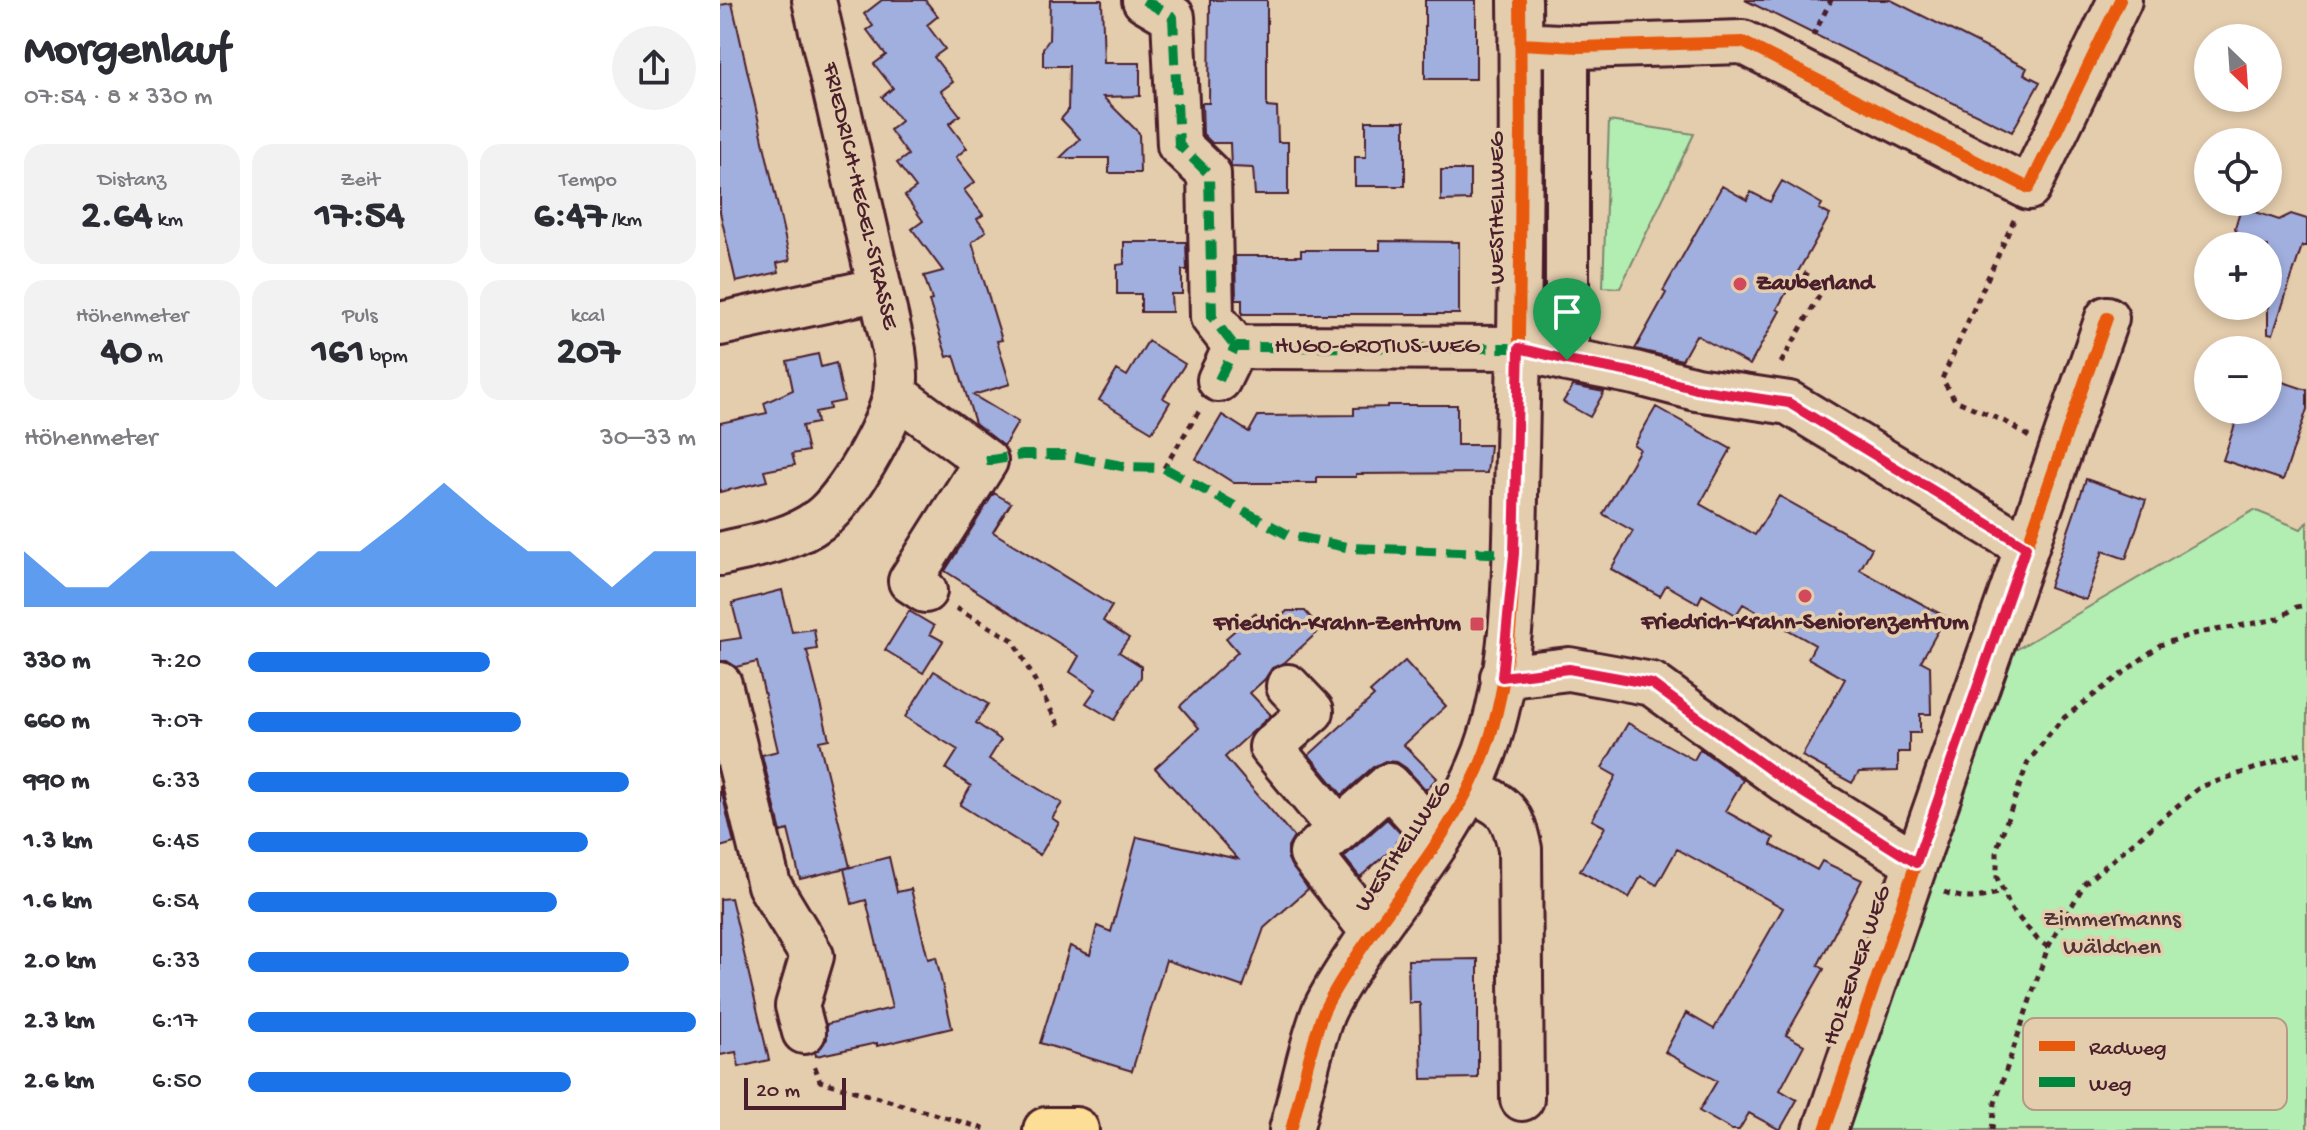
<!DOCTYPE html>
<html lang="de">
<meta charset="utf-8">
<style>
:root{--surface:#fff;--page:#f2f2f3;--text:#2b2b33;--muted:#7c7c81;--accent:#1a73e8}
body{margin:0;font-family:"Gochi Hand",sans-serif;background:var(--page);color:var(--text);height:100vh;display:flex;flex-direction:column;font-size:30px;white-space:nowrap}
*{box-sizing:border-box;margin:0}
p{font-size:26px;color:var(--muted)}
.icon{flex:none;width:44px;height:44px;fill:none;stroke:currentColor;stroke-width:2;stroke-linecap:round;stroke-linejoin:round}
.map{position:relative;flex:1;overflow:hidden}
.details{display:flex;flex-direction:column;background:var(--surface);width:720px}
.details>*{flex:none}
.needle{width:52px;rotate:155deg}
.tools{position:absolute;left:1474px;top:24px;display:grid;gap:16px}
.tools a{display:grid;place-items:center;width:88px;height:88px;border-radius:50%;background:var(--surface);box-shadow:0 4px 12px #0003;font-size:40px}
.scale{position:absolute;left:24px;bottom:20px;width:102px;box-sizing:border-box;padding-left:8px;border:4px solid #4a1f2b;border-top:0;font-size:22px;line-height:28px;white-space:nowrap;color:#4a1f2b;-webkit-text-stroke:6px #e4cdad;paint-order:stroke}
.pin{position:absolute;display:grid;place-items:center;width:68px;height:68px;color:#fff;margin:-82px -34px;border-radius:50% 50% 50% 0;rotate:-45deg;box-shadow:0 0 8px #0007}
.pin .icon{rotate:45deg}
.round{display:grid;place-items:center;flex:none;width:84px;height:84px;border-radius:42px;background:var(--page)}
.headline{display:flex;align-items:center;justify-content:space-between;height:136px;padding:0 24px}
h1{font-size:44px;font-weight:700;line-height:60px}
.stats{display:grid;grid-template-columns:repeat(3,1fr);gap:12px;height:136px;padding:8px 24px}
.stats div{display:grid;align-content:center;border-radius:20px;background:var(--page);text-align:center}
.stats b{font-size:40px;font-weight:700}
.stats small{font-size:22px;font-weight:400}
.stats p{font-size:22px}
.chart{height:224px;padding:16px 24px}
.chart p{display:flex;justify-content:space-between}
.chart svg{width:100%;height:144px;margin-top:8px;fill:var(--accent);opacity:.7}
ul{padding:0 24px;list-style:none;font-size:26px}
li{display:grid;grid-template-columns:128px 96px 1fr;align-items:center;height:60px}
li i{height:20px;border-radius:10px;background:var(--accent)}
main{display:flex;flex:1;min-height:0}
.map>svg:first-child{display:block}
.green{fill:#b2edb2;stroke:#7e866e;stroke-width:2}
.building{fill:#a1afdf;stroke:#4a1f2b;stroke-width:2}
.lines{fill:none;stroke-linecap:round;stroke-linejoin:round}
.minor-casing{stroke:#4a1f2b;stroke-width:48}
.major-casing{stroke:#4a1f2b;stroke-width:50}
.path{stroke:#4a1f2b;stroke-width:5;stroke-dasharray:6 6;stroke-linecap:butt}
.minor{stroke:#e4cdad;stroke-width:42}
.major{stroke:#fdde96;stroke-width:44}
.quiet{stroke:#00873e;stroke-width:10;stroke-dasharray:20 10;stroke-linecap:butt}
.cycleway-casing{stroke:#e4cdad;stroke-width:17}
.cycleway{stroke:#e8590c;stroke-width:12}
.route-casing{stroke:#fff;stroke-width:16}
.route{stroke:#e11d48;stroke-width:10}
.poi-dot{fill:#d1495b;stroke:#e4cdad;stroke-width:3}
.labels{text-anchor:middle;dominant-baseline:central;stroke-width:7;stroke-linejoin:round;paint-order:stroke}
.street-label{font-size:24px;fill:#4a1f2b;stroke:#e4cdad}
.poi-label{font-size:24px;font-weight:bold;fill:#4a1f2b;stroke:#e4cdad;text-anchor:start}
.park-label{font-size:24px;fill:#543438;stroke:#e4cdad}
.key{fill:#e4cdad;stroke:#b69986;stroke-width:2}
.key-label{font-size:22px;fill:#4a1f2b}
</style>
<main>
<section class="details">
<div class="headline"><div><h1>Morgenlauf</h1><p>07:54 · 8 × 330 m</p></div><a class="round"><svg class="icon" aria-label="share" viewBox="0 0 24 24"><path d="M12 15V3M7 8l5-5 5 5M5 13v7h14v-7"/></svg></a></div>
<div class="stats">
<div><p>Distanz</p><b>2.64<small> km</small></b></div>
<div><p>Zeit</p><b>17:54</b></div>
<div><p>Tempo</p><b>6:47<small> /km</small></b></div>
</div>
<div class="stats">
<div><p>Höhenmeter</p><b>40<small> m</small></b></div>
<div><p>Puls</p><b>161<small> bpm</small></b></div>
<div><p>kcal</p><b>207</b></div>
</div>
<div class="chart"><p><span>Höhenmeter</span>30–33 m</p>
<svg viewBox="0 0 160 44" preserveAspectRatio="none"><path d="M0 44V27L10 38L20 38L30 27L40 27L50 27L60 38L70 27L80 27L90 17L100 6L110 17L120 27L130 27L140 38L150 27L160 27V44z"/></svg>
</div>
<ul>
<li><b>330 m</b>7:20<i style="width:54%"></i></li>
<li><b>660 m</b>7:07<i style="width:61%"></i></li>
<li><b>990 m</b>6:33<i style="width:85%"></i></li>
<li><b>1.3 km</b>6:45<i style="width:76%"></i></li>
<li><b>1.6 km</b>6:54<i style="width:69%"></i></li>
<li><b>2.0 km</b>6:33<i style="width:85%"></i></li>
<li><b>2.3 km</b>6:17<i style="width:100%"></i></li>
<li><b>2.6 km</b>6:50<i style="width:72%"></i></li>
</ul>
</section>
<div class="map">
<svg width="1587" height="1130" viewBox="0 0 1587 1130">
<rect width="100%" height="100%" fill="#e4cdad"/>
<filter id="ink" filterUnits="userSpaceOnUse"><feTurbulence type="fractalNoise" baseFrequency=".0125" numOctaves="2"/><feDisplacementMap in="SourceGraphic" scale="16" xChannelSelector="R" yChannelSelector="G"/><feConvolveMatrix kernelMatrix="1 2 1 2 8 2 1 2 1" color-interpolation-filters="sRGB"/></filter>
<g filter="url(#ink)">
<path class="green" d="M889,121L974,134L900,288L883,287Z
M1534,510L1581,529L1587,522V1130H1115L1282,658Z"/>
<path class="building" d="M162,0H205L218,16L207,25L225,49L214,57L233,82L221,91L240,115L229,124L247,148L236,157L255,182L244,190L263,215L257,219L266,231L252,242L282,340L277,341L290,384L253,395L298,422L284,446L255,423L234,355L227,357L209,301L212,300L204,276L223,271L192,229L203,221L185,196L196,188L177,163L188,155L170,130L181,121L162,97L173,88L154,64L166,55L147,30L153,26L144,14Z
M330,0H382L384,63H420V96L383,97L419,133L420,173H389V158H340L360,139L341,119L348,111L349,66H323V48L329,40Z
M490,0H547V107L557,108L558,142H568V195H535L533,168L511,167L510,143H492L483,134L482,103H489Z
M705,0H756V79H705Z
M1025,0H1171L1307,68L1304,74L1320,82L1292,132Z
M12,3L70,260L57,263L59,272L16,282L0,212V5Z
M646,121H685V186H635V157H646Z
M721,170H750V200L721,201Z
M1062,181L1102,204L1099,209L1110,215L1057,309L1060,311L1030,365L976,335L962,360L915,349L946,293L943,291L1002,186L1027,200L1031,192L1050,202Z
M1521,207L1559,220L1571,214L1587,219V246H1582L1553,334L1548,333V246H1502L1519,238L1515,228Z
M660,241L739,242V314H522V300H516L515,256H581V250H660Z
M404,242H466L467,270H462V294H451L452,312H421V294H397V265L404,264Z
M428,341L465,364L443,398L450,402L432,432L379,400L397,370L407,376Z
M98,354L101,367L116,363L124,401L109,404L110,409L95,412L97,423L82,426L88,451L72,454L75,465L44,471L47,481L0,492V423L47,413L44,403L73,390L67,361Z
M1548,377L1587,390V409L1563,480L1503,460L1520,410H1548Z
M853,386L884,392L870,417L843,402Z
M667,405H737V445H770L767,473L636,474V477H597V483H514L476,459L502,415L529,432L538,416L634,415V408L667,407Z
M936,407L1011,449L980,504L1035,535L1059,496L1152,548L1140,570L1226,617L1201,661L1210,666L1211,714H1200V733H1189V752H1178V771L1139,772L1132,783L1082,756L1125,679L1088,658L1095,645L1023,604L1016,615L982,595L978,603L946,585L940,596L891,569L913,531L883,514L920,449L914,445Z
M1366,479L1426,500L1406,559L1383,551L1366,600L1329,587Z
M274,493L291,503L273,532L392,606L383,621L409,638L399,652L421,666V677L394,720L366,703L376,689L350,672L359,656L225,571Z
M62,590L72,632L94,629L97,649L85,651H87L109,739L99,741L130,867L80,879L68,830L61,832L42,755L58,751L37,662L16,667L7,661H0V641L21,638L12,603Z
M189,611L214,626L210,634L223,641L203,673L165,650Z
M567,611H585L601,629L564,663L552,668L545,679L530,693L551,715L505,757L574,837L568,847V859L588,889L544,928L523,987L446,960L412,1071L320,1043L350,946L370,955L377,926L391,932L417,837L518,859L435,768L479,728L460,706L518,652L506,638L535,613L549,628Z
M685,661L726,706L684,745L717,778L706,790L686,768L677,762L665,761L653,767L622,795L589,755L654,696L650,692Z
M214,671L268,704L256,723L281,740L269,759L342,803L332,818L339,823L320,855L240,805L251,786L226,769L238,750L185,717Z
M908,723L974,760L980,749L1023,780L1005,811L1054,838L1051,845L1097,870L1102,861L1142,880L1098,965L1104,969L1066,1035L1084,1045L1060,1090L1077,1100L1060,1130L1029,1113L1019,1130H1012L979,1111L997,1081L945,1052L966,1013L994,1029L1063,908L957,849L937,885L921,876L909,898L860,871L885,827L872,820L896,776L882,768Z
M0,785L14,843L0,847Z
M667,819L683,836L676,842L678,844L640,877L624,857Z
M169,857L177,892L191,889L208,959L216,957L232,1028L157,1046V1043L96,1056L95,1052L107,1039V1024L172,1008L146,900L132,904L124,869Z
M11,898L49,1060L19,1067L16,1052L0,1055V899Z
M758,959V1078L702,1079L700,1003H689L688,960Z"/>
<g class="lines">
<g class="minor-casing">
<path id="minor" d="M424,0L453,17L459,145L489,174L492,317L515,347
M800,44L859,47L1023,42L1309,188L1400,0
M847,46V360
M0,324L160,289
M499,380L515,347L799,348L847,360L915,373L976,389L1069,403L1306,547
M175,394L266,461L190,581L205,591
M0,554C33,546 71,541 99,520C127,500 169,426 175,393C177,379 176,364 174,350L94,0
M782,677L849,669L932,684L1068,783L1196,863
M0,684L49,885L92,956L77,1006L84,1032
M568,686L592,711L551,747L619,829
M750,790C785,806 792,811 800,849L802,1099
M653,933L591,854L669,785L719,840
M571,1130C581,1095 590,1046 603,1013C612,992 627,971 640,951C684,886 737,827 765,752C798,661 794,549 797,453C800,302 802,151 800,0
M1105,1130L1196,863L1387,318"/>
</g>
<g class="major-casing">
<path id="major" d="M326,1130H356"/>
</g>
<path class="path" d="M1093,36L1111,0
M1294,220L1222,379L1235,400L1288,423L1309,437
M1061,363L1105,286L1082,272
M444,468L479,411
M236,608L293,640L341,729
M1224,892C1249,901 1258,899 1283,891
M1328,947L1318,940L1292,910L1277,878V848L1308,762L1341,720L1440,645L1473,634L1558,619L1576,607L1587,605
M95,1067L100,1081L269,1130
M1272,1130L1275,1103L1328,947L1365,883L1480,787L1587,751"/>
<use href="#minor" class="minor"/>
<use href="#major" class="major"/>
<path class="quiet" d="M424,0L453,17L459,145L489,174L492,317L515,347
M499,380L515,347L799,348
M266,461L302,455H346L407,467L444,468L568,535L631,548L794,554"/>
<g class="cycleway-casing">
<path id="cycleway" d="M800,44L859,47L1023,42L1309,188L1400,0
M571,1130C581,1095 590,1046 603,1013C612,992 627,971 640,951C684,886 737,827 765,752C798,661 794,549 797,453C800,302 802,151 800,0
M1105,1130L1196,863L1387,318"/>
</g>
<use href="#cycleway" class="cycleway"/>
</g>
</g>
<g class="lines" filter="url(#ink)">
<g class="route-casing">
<path id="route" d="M799,348L847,360L915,373L976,389L1069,403L1306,547L1196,863L1068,783L932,684L849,669L782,677L794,554Z"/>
</g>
<use href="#route" class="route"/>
</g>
<g class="poi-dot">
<circle cx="1020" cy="284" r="8"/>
<circle cx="1085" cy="596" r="8"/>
<rect x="749" y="616" width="16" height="16" rx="4"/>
</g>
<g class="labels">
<g class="street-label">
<text transform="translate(139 196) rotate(77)">FRIEDRICH-HEGEL-STRASSE</text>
<text transform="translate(778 208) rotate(-90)">WESTHELLWEG</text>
<text x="657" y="347">HUGO-GROTIUS-WEG</text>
<text transform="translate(684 847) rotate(-56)">WESTHELLWEG</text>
<text transform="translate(1138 966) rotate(-71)">HOLZENER WEG</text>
</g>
<g class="poi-label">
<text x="1036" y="284">Zauberland</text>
<text x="1085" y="623" text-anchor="middle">Friedrich-Krahn-Seniorenzentrum</text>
<text x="741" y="624" text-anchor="end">Friedrich-Krahn-Zentrum</text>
</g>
<g class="park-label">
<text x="1392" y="920">Zimmermanns<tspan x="1392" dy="28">Wäldchen</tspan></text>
</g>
</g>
<rect x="1303" y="1018" width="264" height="92" rx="12" class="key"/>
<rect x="1319" y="1041" width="36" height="10" fill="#e8590c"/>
<rect x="1319" y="1077" width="36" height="10" fill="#00873e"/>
<g class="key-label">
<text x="1369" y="1054">Radweg</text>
<text x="1369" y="1090">Weg</text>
</g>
</svg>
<div class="tools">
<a><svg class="needle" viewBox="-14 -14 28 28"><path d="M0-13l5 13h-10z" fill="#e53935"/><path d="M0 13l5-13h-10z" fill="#7c7c81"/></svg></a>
<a><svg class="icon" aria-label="locate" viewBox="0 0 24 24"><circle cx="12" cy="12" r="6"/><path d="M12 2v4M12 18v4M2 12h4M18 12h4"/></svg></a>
<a>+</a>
<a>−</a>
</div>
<div class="scale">20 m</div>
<div class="pin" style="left:847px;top:360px;background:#1e9e55"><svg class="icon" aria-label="arrive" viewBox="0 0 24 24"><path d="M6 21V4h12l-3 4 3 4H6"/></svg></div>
</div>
</main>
